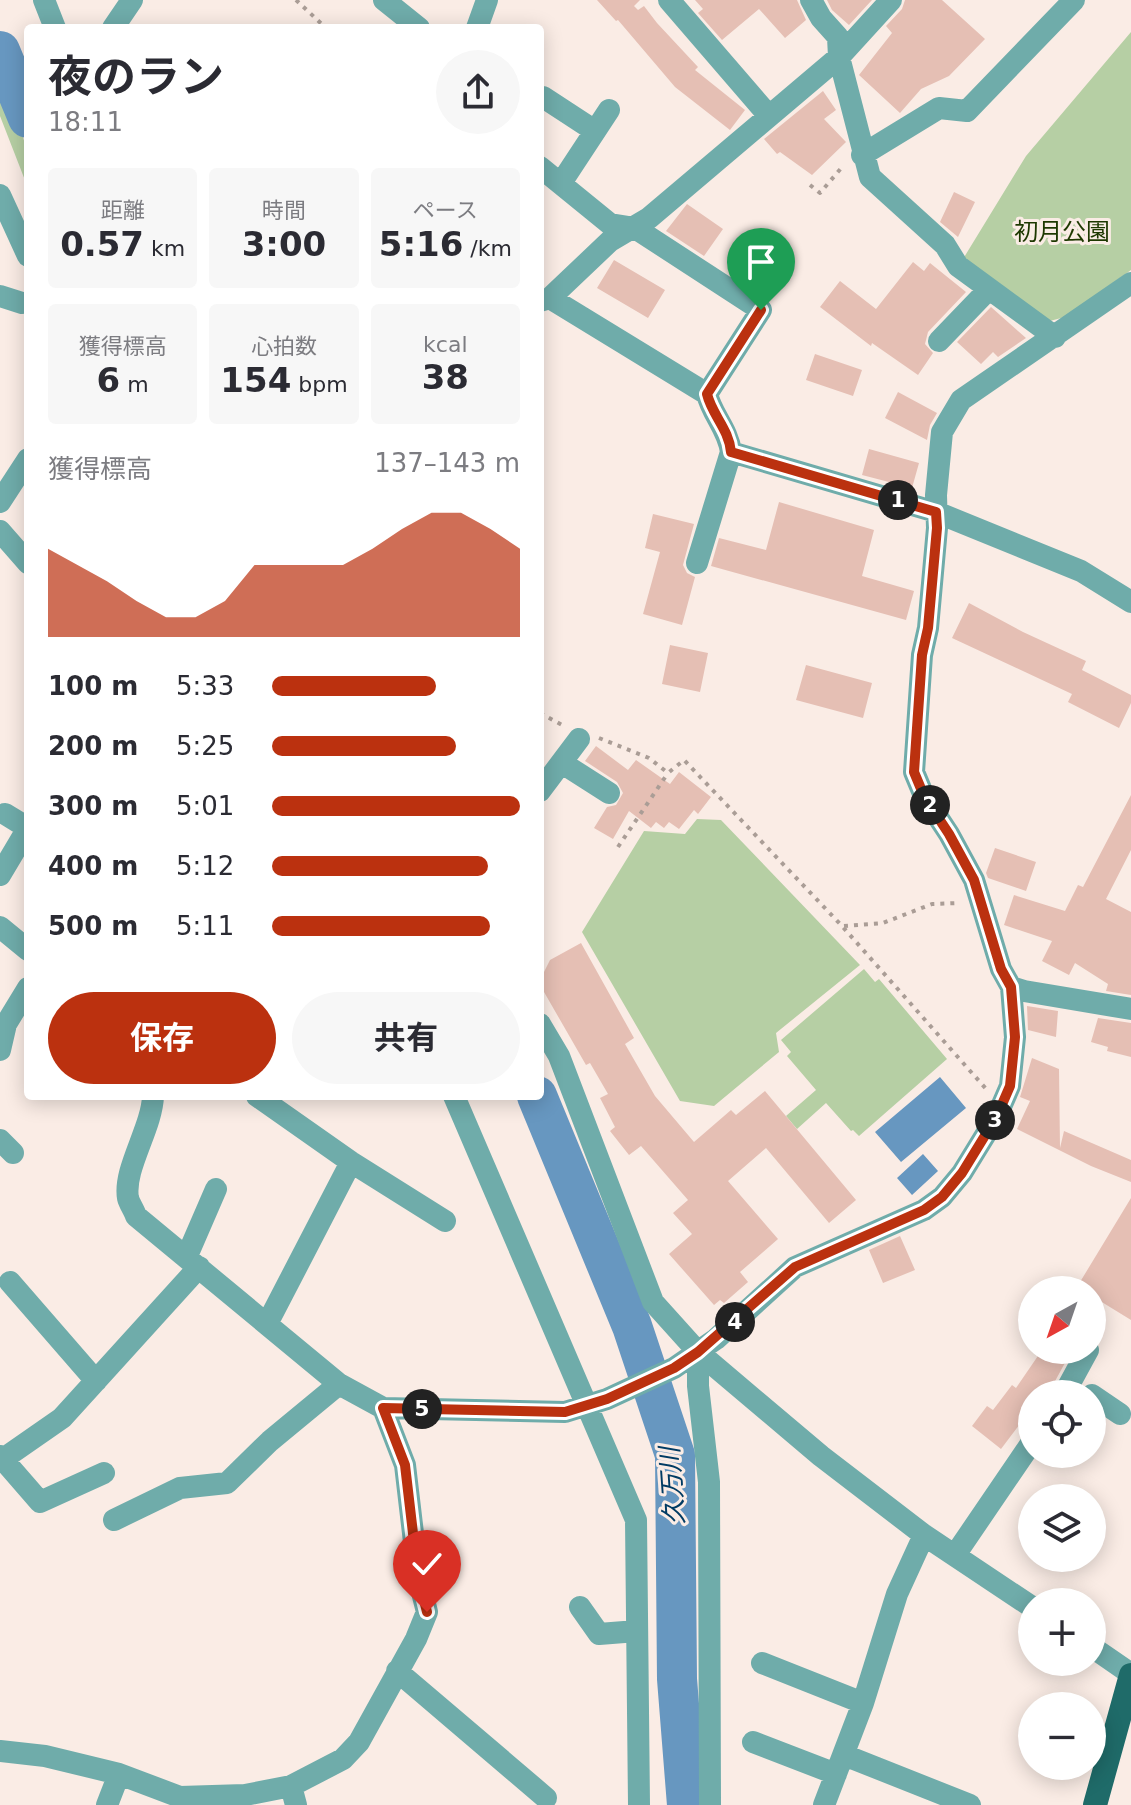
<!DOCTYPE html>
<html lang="ja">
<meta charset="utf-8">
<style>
:root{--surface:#fff;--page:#f7f7f7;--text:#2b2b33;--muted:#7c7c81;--accent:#bb310f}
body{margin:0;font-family:"DejaVu Sans","Noto Sans JP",sans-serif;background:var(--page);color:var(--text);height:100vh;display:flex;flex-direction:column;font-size:30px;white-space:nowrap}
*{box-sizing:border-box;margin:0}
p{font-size:26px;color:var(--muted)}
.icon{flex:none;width:44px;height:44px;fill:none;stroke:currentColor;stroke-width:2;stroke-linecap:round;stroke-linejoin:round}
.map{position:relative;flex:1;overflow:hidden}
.sheet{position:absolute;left:24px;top:24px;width:520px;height:1076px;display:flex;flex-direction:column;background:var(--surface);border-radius:8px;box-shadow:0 4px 20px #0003}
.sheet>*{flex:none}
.needle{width:52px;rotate:220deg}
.fabs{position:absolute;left:1018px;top:1276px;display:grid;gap:16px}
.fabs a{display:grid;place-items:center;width:88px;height:88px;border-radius:50%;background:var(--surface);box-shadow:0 4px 20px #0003;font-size:40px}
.pin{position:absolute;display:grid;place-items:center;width:68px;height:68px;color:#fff;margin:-82px -34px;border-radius:50% 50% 50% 0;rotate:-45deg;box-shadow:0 0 8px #0007}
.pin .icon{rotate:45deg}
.km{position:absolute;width:40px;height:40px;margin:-20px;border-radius:50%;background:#222;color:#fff;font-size:22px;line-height:40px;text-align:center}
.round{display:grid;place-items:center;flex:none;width:84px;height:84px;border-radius:42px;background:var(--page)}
.summary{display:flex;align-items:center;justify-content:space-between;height:136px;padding:0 24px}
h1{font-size:44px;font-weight:700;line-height:60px}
.stats{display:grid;grid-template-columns:repeat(3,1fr);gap:12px;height:136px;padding:8px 24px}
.stats div{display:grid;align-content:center;border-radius:8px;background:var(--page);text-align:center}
.stats b{font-size:34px;font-weight:700}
.stats small{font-size:22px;font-weight:400}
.stats p{font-size:22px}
.chart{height:224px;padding:16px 24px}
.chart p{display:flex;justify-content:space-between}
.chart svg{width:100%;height:144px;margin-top:8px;fill:var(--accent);opacity:.7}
.primary-button{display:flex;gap:16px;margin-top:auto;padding:16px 24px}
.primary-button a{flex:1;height:92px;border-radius:48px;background:var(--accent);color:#fff;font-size:32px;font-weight:700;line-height:92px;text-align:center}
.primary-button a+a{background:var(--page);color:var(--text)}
ul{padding:0 24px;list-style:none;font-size:26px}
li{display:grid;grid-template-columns:128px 96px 1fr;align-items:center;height:60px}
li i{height:20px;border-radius:10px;background:var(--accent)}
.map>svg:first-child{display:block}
.green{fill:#b6cfa4}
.water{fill:#6797c0}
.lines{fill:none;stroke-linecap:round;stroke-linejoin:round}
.river{stroke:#6797c0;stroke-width:40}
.building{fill:#e5bfb4}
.path{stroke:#aa9d96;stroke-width:4;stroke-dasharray:4 6;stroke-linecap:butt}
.minor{stroke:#6facaa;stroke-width:22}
.major{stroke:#1f6b69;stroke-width:24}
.route-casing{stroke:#fff;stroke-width:16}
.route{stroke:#bb310f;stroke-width:10}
.labels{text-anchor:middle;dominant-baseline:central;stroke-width:6;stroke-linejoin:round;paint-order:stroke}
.park-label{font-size:24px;fill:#1d3800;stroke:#faece5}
.water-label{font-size:26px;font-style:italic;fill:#003b63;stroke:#faece5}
</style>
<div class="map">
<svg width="1131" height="1805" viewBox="0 0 1131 1805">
<rect width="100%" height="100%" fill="#faece5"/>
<path class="green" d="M1131,32V270L1065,317L1046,322L963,259L1026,156Z
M0,78L14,107L28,154V188L0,116Z
M697,819L721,820L860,965L776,1033L779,1052L714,1106L680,1101L582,932L644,831L685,834Z
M864,969L875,982L879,979L947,1059L859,1136L853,1130L851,1131L826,1103L797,1129L786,1116L816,1090L787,1056L791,1052L781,1040Z"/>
<path class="water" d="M940,1077L966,1108L901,1162L875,1132Z
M923,1154L938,1171L912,1195L897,1178Z"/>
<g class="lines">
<path class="river" d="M0,51L28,118
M537,1096L632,1326L675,1455L677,1679L687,1805"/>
</g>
<path class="building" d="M597,0H640L634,6L638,10L644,6L657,23L698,67L695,70L745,110L730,130L675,87L618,20L616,21Z
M695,0H797L806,20L785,38L759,9L722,40L698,13L703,9Z
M827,0H872L849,25L832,10Z
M905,0H942L985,39L949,76L921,89L900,113L859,75L892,33L886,26L902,9Z
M823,91L836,110L824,119L846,142L812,175L780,152L777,154L764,139Z
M954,192L975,202L958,237L940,222Z
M687,204L723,229L704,256L666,231Z
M614,260L665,290L648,318L597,288Z
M913,262L924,271L930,263L966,292L928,332L925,344L933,353L918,375L872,343L871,346L820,307L840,281L876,309Z
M991,307L1026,338L998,357L993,352L981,364L957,342Z
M815,354L862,370L853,396L806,380Z
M898,392L937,413L930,425L927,440L885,418Z
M869,449L919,463L912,488L862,475Z
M779,502L874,530L862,576L914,591L906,620L711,566L719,538L766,550Z
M653,514L694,524L683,565L687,573L695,577L682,625L643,614L660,552L645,548Z
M969,603L1023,632L1086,661L1082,670L1131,695V703L1119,728L1068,702L1072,694L952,638Z
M670,645L708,653L700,692L662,684Z
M806,665L872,683L863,718L796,700Z
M596,746L628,770L636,760L670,784L679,772L711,797L698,814L694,810L679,829L669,822L664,828L656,822L651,828L629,811L613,839L594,828L607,807L616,805L623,793L617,782L585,761Z
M1131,795V850L1106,899L1131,912V995L1106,991L1108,984L1075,963L1069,975L1042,961L1052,941L1004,925L1014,895L1065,911L1078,885L1083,887Z
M995,848L1036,862L1026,891L988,878L986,873Z
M581,943L634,1038L625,1044L655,1096L694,1142L731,1110L736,1115L765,1091L856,1200L829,1223L766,1148L728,1181L778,1239L740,1272L748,1282L724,1303L720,1300L714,1305L669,1254L692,1234L673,1213L688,1200L641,1146L629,1155L610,1131L615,1127L600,1098L608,1094L590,1063L586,1065L540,985V980L550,960Z
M1027,1006L1058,1011L1056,1037L1028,1030Z
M1098,1018L1131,1023V1057L1107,1051L1108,1047L1091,1042Z
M1032,1058L1059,1069L1060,1148L1064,1131L1131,1160V1182L1091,1166L1017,1129L1030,1101L1020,1097Z
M1131,1198V1320L1092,1296V1290H1082L1077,1287Z
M900,1236L915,1270L883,1283L869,1250Z
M1042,1350H1072L1048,1394H1032V1426L1023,1420L1001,1449L972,1426L987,1406L993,1410L1012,1385L1016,1388Z"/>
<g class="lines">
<path class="path" d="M296,0L326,28
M810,185L820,193L843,166
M540,713L564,726
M599,738L649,758L668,773L684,760L842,926L987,1090
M618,847L668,773
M844,926L883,923L932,904L960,903"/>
<path class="minor" d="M44,0L55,28
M384,0L419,28
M669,0L769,116
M811,0L821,18L838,37L839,57L870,177L945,245L958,266L1055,337
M113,28L132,0
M477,28L487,0
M543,97L595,131
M862,155L939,108L967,111L1074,0
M540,167L610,224L635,228L761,310L707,394
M561,183L609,110
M0,195L28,256
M0,296L22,303
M550,298L707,394C712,415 728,429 731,452
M540,301L550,298L610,241L649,218L839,57L891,0
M939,341L989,289
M0,502L28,459
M0,531L28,563
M697,563L731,452L936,512L1081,571L1131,602
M562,763L609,793
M540,791L579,739
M5,814L28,828
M0,875L28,828
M0,927L28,950
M1011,987L1024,991L1131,1009
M540,1024L559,1056L653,1302L698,1352L821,1456L924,1535L1032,1607
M0,1050L6,1024L28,988
M153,1096C152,1128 123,1169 128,1198C129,1203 134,1210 136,1216L339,1384L383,1408L565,1412L607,1399L674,1368L716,1339L795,1267L924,1210L942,1197L962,1173L997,1116L1010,1086L1015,1037L1011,987L1001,969L974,880L949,834L924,796L914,772L922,655L928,628L937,528L936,495L942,432L961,400L1131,283
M257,1096L351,1162L445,1221
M454,1096L636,1520L639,1805
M0,1140L13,1153
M187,1256L216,1189
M10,1282L96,1381
M267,1324L351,1162
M698,1352V1386L709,1482L710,1805
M1064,1394L1088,1350
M1092,1395L1120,1414
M0,1456L40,1502L104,1473
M3,1459L62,1418L199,1267
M114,1520L180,1488L227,1483L270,1441L339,1384
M955,1555L1032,1442
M580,1607L599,1634L637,1631
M1092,1647L1131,1674
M762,1663L863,1703
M397,1671L546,1798
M753,1742L836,1774
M0,1751L45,1756L119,1774L180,1797L245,1795L291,1786L343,1759L359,1742L416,1639L427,1612L418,1576L405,1465L383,1408
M844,1755L970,1805
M291,1786L296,1805
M107,1805L119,1774
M824,1805L863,1703L897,1594L924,1535"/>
<path class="major" d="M1095,1805L1131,1675"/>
</g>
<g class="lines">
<g class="route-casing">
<path id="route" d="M427,1612L418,1576L405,1465L383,1408L565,1412L607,1399L674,1368L698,1352L795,1267L924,1210L942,1197L962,1173L997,1116L1010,1086L1015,1037L1011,987L1001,969L974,880L949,834L924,796L914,772L922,655L928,628L937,528L936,512L731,452C729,429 712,415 707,394L761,310"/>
</g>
<use href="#route" class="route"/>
</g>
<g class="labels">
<g class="park-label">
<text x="1062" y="232">初月公園</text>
</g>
<g class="water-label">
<text transform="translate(672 1486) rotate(-94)">久万川</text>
</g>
</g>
</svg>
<div class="fabs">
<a><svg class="needle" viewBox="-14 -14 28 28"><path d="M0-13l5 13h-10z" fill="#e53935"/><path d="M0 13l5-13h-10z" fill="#7c7c81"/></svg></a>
<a><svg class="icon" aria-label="locate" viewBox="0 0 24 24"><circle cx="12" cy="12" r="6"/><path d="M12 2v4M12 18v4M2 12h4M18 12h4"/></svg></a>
<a><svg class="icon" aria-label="layers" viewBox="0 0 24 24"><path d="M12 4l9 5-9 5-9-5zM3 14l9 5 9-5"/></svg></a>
<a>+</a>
<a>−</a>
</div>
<div class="pin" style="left:761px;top:310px;background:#1e9e55"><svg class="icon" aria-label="arrive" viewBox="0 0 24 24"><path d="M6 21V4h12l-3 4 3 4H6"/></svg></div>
<div class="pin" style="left:427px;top:1612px;background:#d93025"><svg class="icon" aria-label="check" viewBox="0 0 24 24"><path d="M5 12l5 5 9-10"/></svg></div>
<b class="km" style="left:898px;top:500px">1</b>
<b class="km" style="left:930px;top:805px">2</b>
<b class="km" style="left:995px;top:1120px">3</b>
<b class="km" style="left:735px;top:1322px">4</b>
<b class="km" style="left:422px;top:1409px">5</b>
<section class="sheet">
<div class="summary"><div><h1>夜のラン</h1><p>18:11</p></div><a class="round"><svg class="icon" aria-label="share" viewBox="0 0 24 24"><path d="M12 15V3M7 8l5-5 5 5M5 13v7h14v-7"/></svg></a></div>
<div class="stats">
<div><p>距離</p><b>0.57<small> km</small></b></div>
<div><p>時間</p><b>3:00</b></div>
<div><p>ペース</p><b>5:16<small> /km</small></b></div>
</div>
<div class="stats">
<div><p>獲得標高</p><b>6<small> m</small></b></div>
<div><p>心拍数</p><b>154<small> bpm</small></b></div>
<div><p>kcal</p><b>38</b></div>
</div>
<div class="chart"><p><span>獲得標高</span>137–143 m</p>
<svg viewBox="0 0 160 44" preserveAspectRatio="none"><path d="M0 44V17L10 22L20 27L30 33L40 38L50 38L60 33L70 22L80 22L90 22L100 22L110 17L120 11L130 6L140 6L150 11L160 17V44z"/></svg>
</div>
<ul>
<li><b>100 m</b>5:33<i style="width:66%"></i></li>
<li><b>200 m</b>5:25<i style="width:74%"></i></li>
<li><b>300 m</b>5:01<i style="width:100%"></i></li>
<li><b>400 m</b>5:12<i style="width:87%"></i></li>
<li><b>500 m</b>5:11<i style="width:88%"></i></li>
</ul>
<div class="primary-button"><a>保存</a><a>共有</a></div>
</section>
</div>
